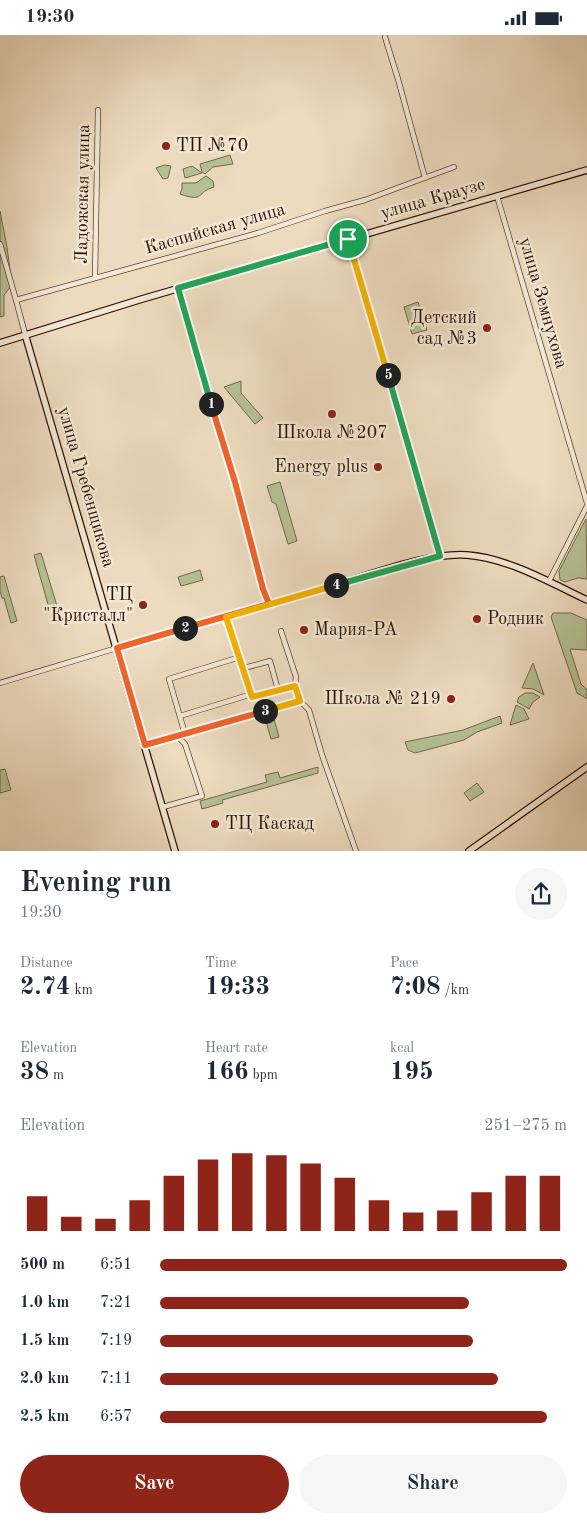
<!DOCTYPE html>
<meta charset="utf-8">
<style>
:root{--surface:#fff;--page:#f6f6f7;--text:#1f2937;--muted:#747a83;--accent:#8f2418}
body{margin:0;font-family:"Old Standard TT",serif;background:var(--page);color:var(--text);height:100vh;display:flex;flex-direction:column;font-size:19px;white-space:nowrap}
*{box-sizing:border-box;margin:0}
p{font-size:16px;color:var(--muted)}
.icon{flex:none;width:28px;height:28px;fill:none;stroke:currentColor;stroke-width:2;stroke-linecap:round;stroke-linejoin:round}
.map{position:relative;height:816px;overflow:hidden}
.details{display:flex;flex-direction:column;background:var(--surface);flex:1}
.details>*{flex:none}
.pin{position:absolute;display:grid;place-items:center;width:42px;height:42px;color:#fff;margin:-21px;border:2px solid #fff;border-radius:50%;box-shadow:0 1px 5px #0007}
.km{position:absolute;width:25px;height:25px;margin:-12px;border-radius:50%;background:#222;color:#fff;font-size:14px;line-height:25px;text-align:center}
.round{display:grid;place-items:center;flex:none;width:52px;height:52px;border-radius:26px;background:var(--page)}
.summary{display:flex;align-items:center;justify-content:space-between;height:85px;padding:0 20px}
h1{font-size:28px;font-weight:600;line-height:38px}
.figures{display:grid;grid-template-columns:repeat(3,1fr);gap:8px;height:85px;padding:5px 20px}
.figures div{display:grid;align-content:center}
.figures b{font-size:25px;font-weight:600}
.figures small{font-size:14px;font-weight:400}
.figures p{font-size:14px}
.chart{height:140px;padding:10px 20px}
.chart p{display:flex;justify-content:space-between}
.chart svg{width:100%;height:90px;margin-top:5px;stroke:var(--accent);stroke-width:6}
.action{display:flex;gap:10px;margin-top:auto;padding:10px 20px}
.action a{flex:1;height:58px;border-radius:30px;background:var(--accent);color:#fff;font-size:20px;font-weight:600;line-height:58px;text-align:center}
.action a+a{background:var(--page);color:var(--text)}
ul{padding:0 20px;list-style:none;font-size:16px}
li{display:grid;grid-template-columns:80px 60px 1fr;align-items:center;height:38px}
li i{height:12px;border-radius:6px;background:var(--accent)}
.status{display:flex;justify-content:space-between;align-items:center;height:35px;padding:0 25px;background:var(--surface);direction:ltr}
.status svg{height:14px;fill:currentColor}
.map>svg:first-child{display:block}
.green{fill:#b5c194;stroke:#72684c}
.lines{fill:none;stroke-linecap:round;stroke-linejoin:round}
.street-casing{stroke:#5e4333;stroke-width:6}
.secondary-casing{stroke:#2e1004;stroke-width:8}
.street{stroke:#f3e8d5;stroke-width:4.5}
.secondary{stroke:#f3e8d5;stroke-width:5.5}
.split-1-casing{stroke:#fff;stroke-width:10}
.split-2-casing{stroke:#fff;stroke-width:10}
.split-3-casing{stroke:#fff;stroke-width:10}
.split-4-casing{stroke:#fff;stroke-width:10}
.split-5-casing{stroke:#fff;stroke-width:10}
.split-6-casing{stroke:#fff;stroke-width:10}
.split-1{stroke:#22a559;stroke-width:6}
.split-2{stroke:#f0652b;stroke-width:6}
.split-3{stroke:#f0652b;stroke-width:6}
.split-4{stroke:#f5b400;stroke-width:6}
.split-5{stroke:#22a559;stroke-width:6}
.split-6{stroke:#f5b400;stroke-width:6}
.poi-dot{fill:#8f2418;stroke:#f3e8d5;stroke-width:2}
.labels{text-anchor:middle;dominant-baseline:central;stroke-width:5;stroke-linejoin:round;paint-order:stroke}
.poi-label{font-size:18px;fill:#2e1004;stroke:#f3e8d5;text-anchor:start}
.street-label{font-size:18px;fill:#2e1004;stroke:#f3e8d5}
</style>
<div class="status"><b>19:30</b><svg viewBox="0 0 49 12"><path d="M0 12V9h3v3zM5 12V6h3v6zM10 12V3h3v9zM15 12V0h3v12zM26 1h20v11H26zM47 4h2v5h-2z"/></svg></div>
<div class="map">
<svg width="587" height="816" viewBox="0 0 587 816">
<rect width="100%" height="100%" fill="#eddbbf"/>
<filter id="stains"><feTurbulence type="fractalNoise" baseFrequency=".004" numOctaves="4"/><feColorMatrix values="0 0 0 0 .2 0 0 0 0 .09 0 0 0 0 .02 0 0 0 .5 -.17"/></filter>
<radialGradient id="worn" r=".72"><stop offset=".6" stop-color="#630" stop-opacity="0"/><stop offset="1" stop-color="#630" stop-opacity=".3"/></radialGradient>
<path class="green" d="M230,120L233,129L213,132L205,139L202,137L200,129Z
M164,130L171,131L168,143L163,144L156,133Z
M192,131L202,138L185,143L183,134Z
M206,141L213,146L214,152C196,157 205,168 180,159L182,154V148H196Z
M0,176L7,212L12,250L4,260V281L0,282Z
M418,267L427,295L412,299L404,272Z
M241,346V358L263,383L255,389L224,352Z
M280,447L297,506L288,509L276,469L272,467L267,451Z
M586,484L587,544L578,543L565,547L560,545L559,536Z
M41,518L57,571L49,573L34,520Z
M200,535L203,545L181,551L178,542Z
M4,541L17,586L11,588L4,563H2L0,556V542Z
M553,578H571L587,585V615L570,614L581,649L587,655V664L577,658L551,582Z
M533,628L544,660L533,654L522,653Z
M525,658H533L540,662L533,667L529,674L517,667L519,662Z
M516,670L524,674L529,684L510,690Z
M500,681L502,688L477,697L464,705L415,718L408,715L405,707L463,695Z
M274,684L279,702L271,704L266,686Z
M318,732V738L222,765L223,768L202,774L200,766L267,747L265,740L278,737L280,743Z
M5,734L11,755L0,758V735Z
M477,748L484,757L470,766L464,758Z"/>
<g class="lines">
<g class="street-casing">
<path id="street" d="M385,2L398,44L425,143
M497,161L587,468
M348,204L360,242L440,521
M0,209L16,265
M95,242L98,75
M178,253L235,447L263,553L269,569
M25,299L16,265L258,198L325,176L365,165L454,132
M549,546L587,471
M225,582L252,662L295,651L300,666L309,675L322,720L356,816
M281,596L296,642L295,651
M244,633L270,626L278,655
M0,648L117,613
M180,681L252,659
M185,699L169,644L240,622
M145,710L300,666
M163,772L202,761L185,709L179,703"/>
</g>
<g class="secondary-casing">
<path id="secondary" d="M25,299L175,816
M0,308L142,264L587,135
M117,613C190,592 263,571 335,550C373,539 429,517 467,520C508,523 551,548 587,565
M469,816L587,732"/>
</g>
<use href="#street" class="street"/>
<use href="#secondary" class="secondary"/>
</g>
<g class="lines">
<g class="split-1-casing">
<path id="split-1" d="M211,369L178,253L348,204"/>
</g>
<g class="split-2-casing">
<path id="split-2" d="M185,593L269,569L263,554L235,447L211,369"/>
</g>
<g class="split-3-casing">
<path id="split-3" d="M185,593L117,613L145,710L265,676"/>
</g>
<g class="split-4-casing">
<path id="split-4" d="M265,676L300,666L295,651L252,662L226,582L336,550"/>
</g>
<g class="split-5-casing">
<path id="split-5" d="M336,550L440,521L388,340"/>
</g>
<g class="split-6-casing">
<path id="split-6" d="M348,204L388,340"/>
</g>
<use href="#split-1" class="split-1"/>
<use href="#split-2" class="split-2"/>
<use href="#split-3" class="split-3"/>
<use href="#split-4" class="split-4"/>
<use href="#split-5" class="split-5"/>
<use href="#split-6" class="split-6"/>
</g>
<g class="poi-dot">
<circle cx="166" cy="111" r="5"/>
<circle cx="487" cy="293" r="5"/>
<circle cx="332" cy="379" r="5"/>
<circle cx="378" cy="432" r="5"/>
<circle cx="143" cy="570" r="5"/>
<circle cx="477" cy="584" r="5"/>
<circle cx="304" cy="595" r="5"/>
<circle cx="451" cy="664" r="5"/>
<circle cx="215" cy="789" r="5"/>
</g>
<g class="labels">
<g class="poi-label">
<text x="176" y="111">ТП №70</text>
<text x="477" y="283" text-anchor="end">Детский<tspan x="477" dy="21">сад №3</tspan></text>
<text x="332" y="398" text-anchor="middle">Школа №207</text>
<text x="368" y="432" text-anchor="end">Energy plus</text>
<text x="133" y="560" text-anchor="end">ТЦ<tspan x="133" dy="21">"Кристалл"</tspan></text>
<text x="487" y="584">Родник</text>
<text x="314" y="595">Мария-РА</text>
<text x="441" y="664" text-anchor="end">Школа № 219</text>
<text x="225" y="789">ТЦ Каскад</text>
</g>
<g class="street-label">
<text transform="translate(83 159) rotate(-89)">Ладожская улица</text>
<text transform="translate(433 164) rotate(-16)">улица Краузе</text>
<text transform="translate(215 194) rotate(-16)">Каспийская улица</text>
<text transform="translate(543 268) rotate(74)">улица Земнухова</text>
<text transform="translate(86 452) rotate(74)">улица Гребенщикова</text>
</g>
</g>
<rect width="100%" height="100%" filter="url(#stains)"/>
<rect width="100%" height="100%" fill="url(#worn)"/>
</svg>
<div class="pin" style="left:348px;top:204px;background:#1e9e55"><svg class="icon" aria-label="arrive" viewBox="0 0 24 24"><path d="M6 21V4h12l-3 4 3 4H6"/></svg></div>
<b class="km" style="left:211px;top:369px">1</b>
<b class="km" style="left:185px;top:593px">2</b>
<b class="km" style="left:265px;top:676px">3</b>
<b class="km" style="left:336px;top:550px">4</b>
<b class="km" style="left:388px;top:340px">5</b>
</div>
<section class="details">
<div class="summary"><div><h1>Evening run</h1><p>19:30</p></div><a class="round"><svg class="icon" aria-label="share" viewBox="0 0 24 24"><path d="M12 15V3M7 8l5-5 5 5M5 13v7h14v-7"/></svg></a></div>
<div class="figures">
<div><p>Distance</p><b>2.74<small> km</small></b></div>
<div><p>Time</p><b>19:33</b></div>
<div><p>Pace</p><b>7:08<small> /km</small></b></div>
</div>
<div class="figures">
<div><p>Elevation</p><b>38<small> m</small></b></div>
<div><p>Heart rate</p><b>166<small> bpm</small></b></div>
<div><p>kcal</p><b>195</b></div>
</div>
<div class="chart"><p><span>Elevation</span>251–275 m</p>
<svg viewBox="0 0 160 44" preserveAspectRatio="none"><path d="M5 44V27M15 44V37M25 44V38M35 44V29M45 44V17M55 44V9M65 44V6M75 44V7M85 44V11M95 44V18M105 44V29M115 44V35M125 44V34M135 44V25M145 44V17M155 44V17"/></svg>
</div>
<ul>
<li><b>500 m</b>6:51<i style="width:100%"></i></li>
<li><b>1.0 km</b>7:21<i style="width:76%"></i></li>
<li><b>1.5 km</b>7:19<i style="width:77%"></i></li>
<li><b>2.0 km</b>7:11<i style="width:83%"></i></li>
<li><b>2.5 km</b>6:57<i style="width:95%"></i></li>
</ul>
<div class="action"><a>Save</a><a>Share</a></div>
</section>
